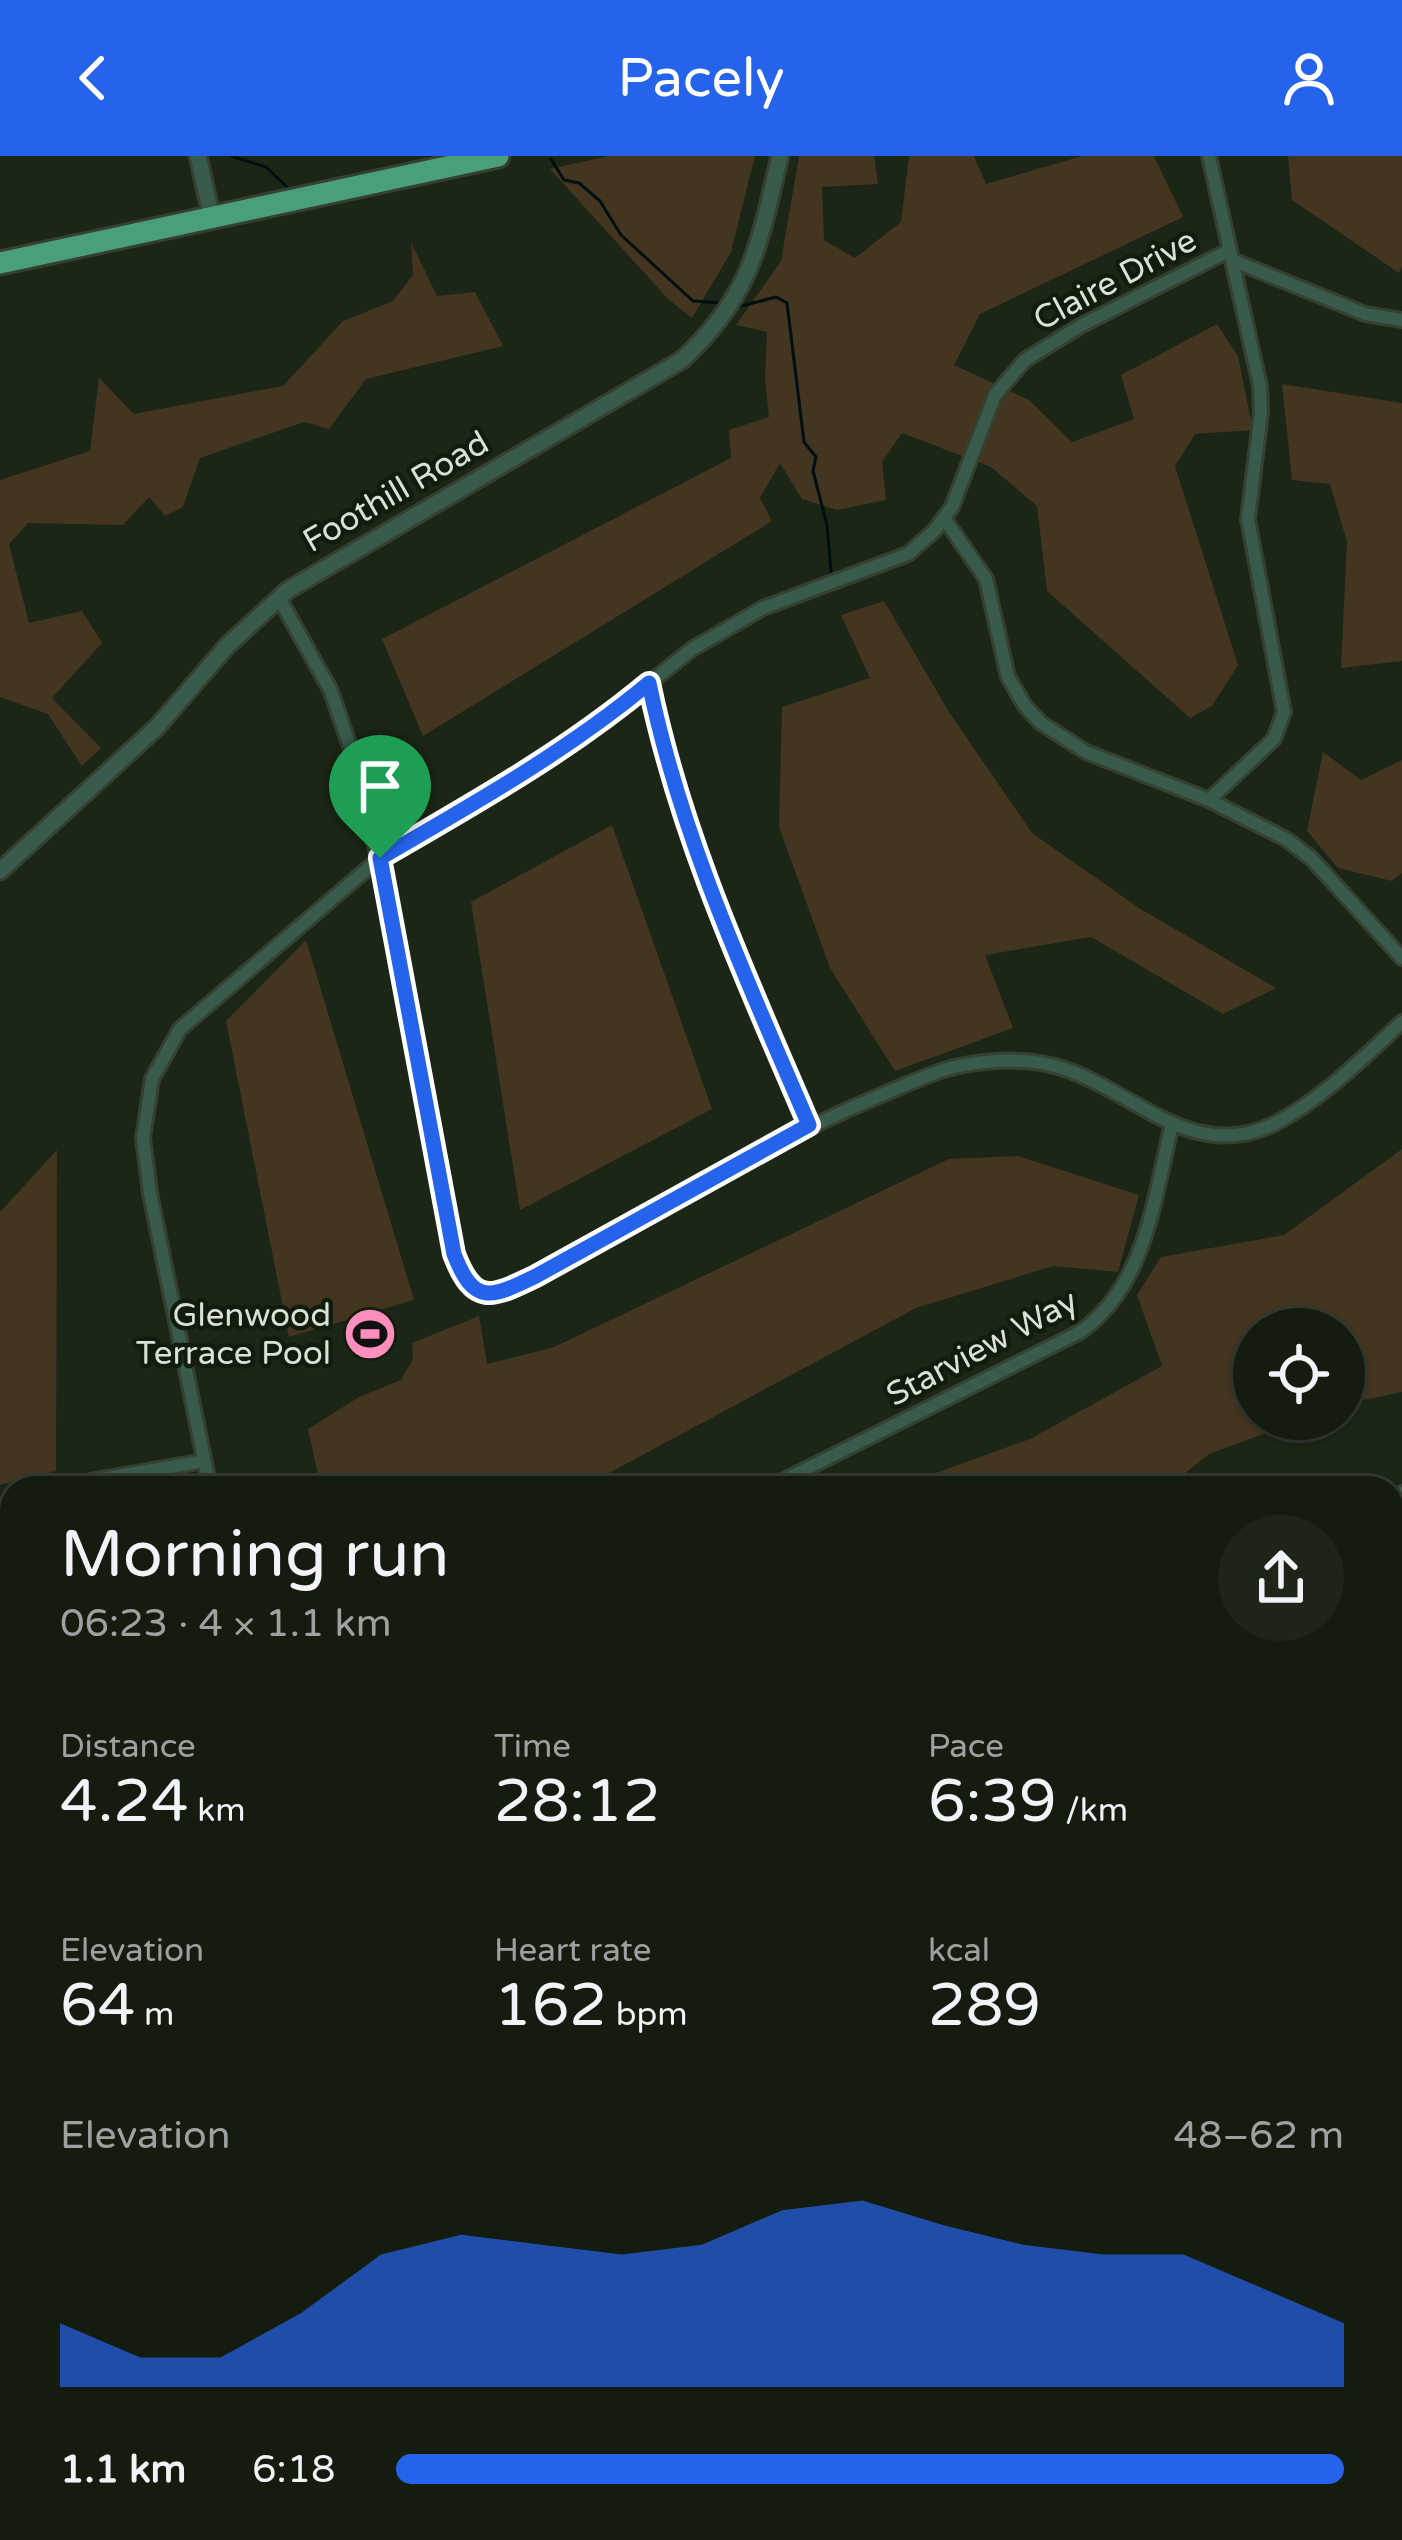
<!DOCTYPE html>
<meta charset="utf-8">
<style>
:root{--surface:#141c10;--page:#1d2519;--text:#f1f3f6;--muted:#9da19f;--line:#333a30;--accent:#2563eb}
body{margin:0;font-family:"Varela Round",sans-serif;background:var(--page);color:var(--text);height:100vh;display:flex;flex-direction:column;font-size:45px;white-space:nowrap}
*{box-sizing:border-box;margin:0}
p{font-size:39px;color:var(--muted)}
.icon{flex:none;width:66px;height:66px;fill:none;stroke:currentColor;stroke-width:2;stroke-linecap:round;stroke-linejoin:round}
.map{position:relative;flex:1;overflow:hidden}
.details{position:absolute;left:0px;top:1320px;width:1404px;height:1065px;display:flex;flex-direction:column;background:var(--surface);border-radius:36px 36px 0 0;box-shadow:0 3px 9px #0004,0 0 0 3px var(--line)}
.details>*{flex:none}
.fabs{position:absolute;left:1233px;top:1152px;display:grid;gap:24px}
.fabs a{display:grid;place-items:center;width:132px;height:132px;border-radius:50%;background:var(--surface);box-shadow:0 3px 9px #0004,0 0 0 3px var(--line);font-size:60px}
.pin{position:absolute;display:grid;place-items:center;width:102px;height:102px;color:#fff;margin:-123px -51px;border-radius:50% 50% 50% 0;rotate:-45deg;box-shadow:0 0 12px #0007}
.pin .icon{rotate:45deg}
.round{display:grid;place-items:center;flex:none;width:126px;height:126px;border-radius:63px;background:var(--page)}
.headline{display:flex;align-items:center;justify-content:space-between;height:204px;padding:0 60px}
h1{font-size:66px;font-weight:600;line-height:90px}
.stats{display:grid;grid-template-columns:repeat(3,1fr);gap:18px;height:204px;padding:12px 60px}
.stats div{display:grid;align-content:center}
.stats b{font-size:60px;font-weight:600}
.stats small{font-size:33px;font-weight:400}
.stats p{font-size:33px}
.chart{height:336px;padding:24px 60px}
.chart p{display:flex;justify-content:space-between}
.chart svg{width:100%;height:216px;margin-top:12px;fill:var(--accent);opacity:.7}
ul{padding:0 60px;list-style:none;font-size:39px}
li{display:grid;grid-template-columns:192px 144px 1fr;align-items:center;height:90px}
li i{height:30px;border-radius:15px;background:var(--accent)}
header{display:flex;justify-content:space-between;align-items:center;height:156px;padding:0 60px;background:var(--accent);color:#fff;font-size:54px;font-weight:600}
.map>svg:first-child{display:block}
.green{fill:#433520}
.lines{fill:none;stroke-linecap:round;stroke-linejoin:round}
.stream{stroke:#001010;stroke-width:3}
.minor-casing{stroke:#364031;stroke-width:18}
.tertiary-casing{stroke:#364031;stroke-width:21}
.trunk-casing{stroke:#364031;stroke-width:27}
.minor{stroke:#385b4b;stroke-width:12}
.tertiary{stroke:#385b4b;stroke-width:15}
.trunk{stroke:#499f7a;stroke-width:21}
.route-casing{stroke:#fff;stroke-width:24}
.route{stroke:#2563eb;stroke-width:15}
.labels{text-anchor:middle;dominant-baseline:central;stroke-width:9;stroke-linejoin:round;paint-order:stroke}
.street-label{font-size:33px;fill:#dae1d7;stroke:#121c0d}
.poi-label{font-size:33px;fill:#dae1d7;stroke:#121c0d;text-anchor:end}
</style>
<header><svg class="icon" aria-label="back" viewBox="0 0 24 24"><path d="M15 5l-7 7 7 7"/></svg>Pacely<svg class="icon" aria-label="person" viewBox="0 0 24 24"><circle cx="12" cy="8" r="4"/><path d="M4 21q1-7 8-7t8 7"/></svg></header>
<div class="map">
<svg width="1402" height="2384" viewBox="0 0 1402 2384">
<rect width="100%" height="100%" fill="#1b2616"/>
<path class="green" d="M609,0H755L731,96L692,162L669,144L550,13Z
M799,0H874L878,28L822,31L824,84L855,102L901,66L909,0H974L986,28L1082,0H1154L1183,61L980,158L954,209L1029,244L1072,286L1134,263L1121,219L1217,168L1238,200L1253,274L1195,278L1175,310L1238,509L1212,550L1190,562L1047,435L1037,350L991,311L902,277L882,306L886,344L837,354L802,343L780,307L760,342L772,365L423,580L382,483L731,302L729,274L769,261L765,222L767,176L736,169L781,105Z
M1288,0H1402V110L1399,117L1292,44Z
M411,86L437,140L475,136L503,190L366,223L329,273L304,266L200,302L183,351L165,360L149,341L123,369L28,367L9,388L29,467L82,455L102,487L52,542L101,592L82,610L48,558L0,541V324L90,295L99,222L134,258L283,230L343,165L393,145L413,119Z
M1282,228L1402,247V505L1341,512L1347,386L1330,328L1292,324Z
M884,445L949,556L1032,677L1139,752L1276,832L1223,858L1091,781L985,799L1013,872L895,915L830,812L779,671L782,551L870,522L841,459Z
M1323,596L1361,624L1402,604V717L1392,725L1338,712L1307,675Z
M612,669L712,953L520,1054L471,746Z
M306,784L414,1144L289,1181L226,865Z
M1402,993V1236L1344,1248V1173H1254V1263H1304L1209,1298L1167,1332H910L919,1323L1030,1283L1162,1210L1137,1139L1161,1101L1284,1079Z
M57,994L56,1315L0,1329V1056Z
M1018,1000L1139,1039L1118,1116L1053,1110L916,1152L581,1332H321L308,1273L359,1241L401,1224L413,1203L412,1187L479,1160L487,1208L554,1191L949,1003Z
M1402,1438V1606L1392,1611V1442Z
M1402,1838V2009L1392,2012V1846Z
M419,2373H598L610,2384H424Z
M622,2373H831L805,2384H631Z
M1017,2373H1120L1125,2381L1121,2384H1025Z"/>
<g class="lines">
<path class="stream" d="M231,0L266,11L291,35
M551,3L564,24L579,27L600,45L621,79L693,145L722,147
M409,8L436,0
M741,150L776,141L787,147L804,286L816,301L813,315L827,369L831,416"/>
<g class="minor-casing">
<path id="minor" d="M1232,104L1365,158L1402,164
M944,362L986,423L1008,521L1025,550L1041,567L1086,596L1209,644L1286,683L1311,702L1402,802
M279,442L331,535L361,623L428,942L454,1098L465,1126L472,1131L487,1137L508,1134C634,1072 750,994 879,940C901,931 924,920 947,913C980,904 1021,901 1055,910C1130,930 1190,1009 1274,968C1321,944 1363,902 1402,866
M648,527C681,682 747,824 809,969
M1209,644L1274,583L1284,556L1248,363L1261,257L1260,230L1209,0
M90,1325L204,1305
M210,1332L150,1037L143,982L152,923L180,873L380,702L521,621L611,558L692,493L763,452L908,398L934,375L952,351L995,239L1025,204L1082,169L1230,94
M768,1332L1080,1176C1146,1130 1154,1042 1172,968
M1392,1341L1402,1337
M1392,1729L1402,1717
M0,2022L12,2007
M335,2373L337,2384
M568,2373L574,2384
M605,2373L615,2384
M1137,2373L1149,2384
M151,2384L177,2373"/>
</g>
<g class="tertiary-casing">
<path id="tertiary" d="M198,0L212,63
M0,715L157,571L227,490L288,434L682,204C752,139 759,89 780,0
M1392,2112L1402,2109
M0,2160L12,2158"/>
</g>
<g class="trunk-casing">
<path id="trunk" d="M0,107L498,0"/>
</g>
<use href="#minor" class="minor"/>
<use href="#tertiary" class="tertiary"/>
<use href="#trunk" class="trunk"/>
</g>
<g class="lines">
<g class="route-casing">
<path id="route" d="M649,527C681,682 747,824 809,969L536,1120C491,1142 474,1150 454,1098L380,702C473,648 566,596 649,527Z"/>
</g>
<use href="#route" class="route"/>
</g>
<defs>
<g id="stadium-disc" transform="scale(2.7)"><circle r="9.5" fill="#fe8ebd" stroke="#121c0d"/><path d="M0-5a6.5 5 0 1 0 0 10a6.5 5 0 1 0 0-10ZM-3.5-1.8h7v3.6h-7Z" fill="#111"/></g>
</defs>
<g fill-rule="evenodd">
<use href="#stadium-disc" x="370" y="1178"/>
</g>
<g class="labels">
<g class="street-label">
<text transform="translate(1115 124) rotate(-28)">Claire Drive</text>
<text transform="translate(396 336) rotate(-30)">Foothill Road</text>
<text transform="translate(982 1192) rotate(-28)">Starview Way</text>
</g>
<g class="poi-label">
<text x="331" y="1159">Glenwood<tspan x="331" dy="38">Terrace Pool</tspan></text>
</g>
</g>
</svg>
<div class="fabs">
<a><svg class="icon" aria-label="locate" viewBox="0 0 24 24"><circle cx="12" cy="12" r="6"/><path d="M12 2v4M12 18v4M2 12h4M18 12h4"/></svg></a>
</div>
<div class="pin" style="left:380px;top:702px;background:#1e9e55"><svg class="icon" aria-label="arrive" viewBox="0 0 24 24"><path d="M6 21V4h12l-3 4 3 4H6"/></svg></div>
<section class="details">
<div class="headline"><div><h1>Morning run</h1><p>06:23 · 4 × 1.1 km</p></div><a class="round"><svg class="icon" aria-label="share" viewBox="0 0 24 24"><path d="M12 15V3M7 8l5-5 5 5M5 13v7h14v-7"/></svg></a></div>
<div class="stats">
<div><p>Distance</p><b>4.24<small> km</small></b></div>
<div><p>Time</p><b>28:12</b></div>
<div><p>Pace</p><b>6:39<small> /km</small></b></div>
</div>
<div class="stats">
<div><p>Elevation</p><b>64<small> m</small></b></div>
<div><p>Heart rate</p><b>162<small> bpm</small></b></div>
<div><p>kcal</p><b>289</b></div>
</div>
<div class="chart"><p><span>Elevation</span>48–62 m</p>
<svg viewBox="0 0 160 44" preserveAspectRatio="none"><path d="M0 44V31L10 38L20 38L30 29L40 17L50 13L60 15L70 17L80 15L90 8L100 6L110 11L120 15L130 17L140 17L150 24L160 31V44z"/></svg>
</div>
<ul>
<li><b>1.1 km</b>6:18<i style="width:100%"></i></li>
</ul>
</section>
</div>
